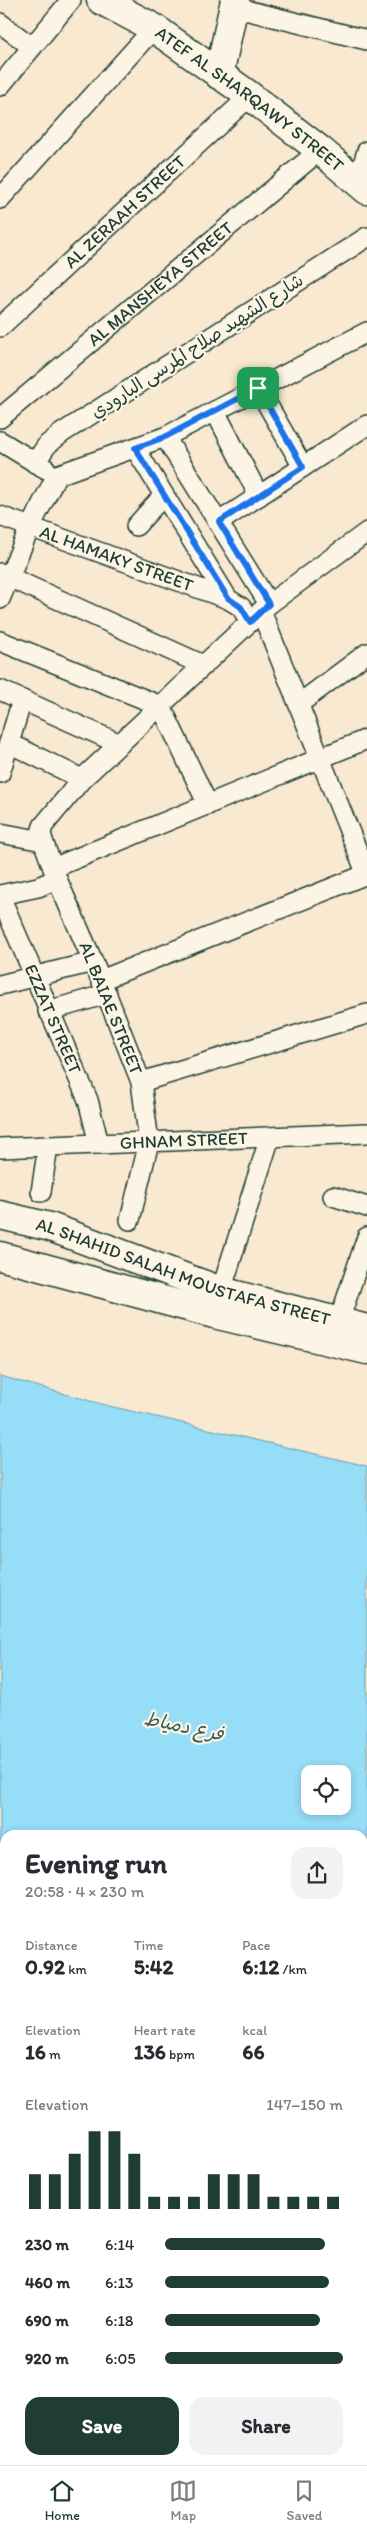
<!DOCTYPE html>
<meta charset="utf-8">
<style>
:root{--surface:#fff;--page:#f2f2f3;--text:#2b2b33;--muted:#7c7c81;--line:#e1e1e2;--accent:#1f3d34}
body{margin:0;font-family:Itim,"Playpen Sans Arabic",sans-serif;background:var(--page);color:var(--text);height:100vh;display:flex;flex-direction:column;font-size:19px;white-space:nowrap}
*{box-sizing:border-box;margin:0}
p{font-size:16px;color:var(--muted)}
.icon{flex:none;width:28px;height:28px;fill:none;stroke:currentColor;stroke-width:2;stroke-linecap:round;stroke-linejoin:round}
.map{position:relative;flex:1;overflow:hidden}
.details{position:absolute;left:0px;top:1830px;width:368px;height:635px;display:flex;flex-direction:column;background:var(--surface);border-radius:15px 15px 0 0;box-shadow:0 2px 8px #0003}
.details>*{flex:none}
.controls{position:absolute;left:301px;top:1765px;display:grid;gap:10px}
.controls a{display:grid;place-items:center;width:50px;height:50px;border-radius:10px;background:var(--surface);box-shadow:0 2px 8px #0003;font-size:25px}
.pin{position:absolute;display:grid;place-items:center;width:42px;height:42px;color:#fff;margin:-21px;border-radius:10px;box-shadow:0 2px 8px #0006}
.round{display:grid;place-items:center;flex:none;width:52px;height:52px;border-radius:15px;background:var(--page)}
.headline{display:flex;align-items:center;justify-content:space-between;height:85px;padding:0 25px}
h1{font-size:28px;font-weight:700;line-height:38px}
.figures{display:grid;grid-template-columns:repeat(3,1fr);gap:8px;height:85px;padding:5px 25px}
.figures div{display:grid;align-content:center}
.figures b{font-size:21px;font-weight:700}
.figures small{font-size:14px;font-weight:400}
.figures p{font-size:14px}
.chart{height:140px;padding:10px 25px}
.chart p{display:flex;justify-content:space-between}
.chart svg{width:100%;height:90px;margin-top:5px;stroke:var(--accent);stroke-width:6}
.primary-button{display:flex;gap:10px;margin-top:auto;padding:10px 25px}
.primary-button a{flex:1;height:58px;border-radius:15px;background:var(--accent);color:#fff;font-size:20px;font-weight:700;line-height:58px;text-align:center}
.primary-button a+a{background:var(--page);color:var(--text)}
ul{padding:0 25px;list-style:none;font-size:16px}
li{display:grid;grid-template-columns:80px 60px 1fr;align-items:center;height:38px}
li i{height:12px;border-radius:6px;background:var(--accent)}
.tab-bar{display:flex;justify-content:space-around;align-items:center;height:70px;border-top:1px solid var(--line);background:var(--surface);font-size:14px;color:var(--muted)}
.tab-bar a{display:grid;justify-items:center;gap:2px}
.tab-bar .on{color:var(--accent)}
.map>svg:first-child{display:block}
.water{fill:#96ddf8;stroke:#669daa;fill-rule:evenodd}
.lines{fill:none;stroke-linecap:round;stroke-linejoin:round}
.lane-casing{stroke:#1f3d34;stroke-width:14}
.street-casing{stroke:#1f3d34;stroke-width:22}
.secondary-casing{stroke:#1f3d34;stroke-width:31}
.primary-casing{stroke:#1f3d34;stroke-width:31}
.lane{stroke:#fcf5e5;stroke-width:10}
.street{stroke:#fcf5e5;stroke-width:19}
.secondary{stroke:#fcf5e5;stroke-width:28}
.primary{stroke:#f9e181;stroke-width:28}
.route-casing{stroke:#fff;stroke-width:10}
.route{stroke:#1a73e8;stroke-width:6}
.labels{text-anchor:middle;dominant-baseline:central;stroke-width:4.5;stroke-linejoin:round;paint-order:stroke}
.street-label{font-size:18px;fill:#1f3d34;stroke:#fcf5e5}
.water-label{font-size:19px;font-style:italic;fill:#375d5b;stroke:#fcf5e5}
</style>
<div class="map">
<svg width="367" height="2465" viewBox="0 0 367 2465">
<rect width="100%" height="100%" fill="#f8e9d0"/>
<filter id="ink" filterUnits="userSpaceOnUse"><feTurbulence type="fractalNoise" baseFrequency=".02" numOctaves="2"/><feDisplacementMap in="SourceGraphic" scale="10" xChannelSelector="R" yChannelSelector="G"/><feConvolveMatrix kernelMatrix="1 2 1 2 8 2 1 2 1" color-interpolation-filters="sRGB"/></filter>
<g filter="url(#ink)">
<path class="water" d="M0,1376L105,1405L367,1466V2038L362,2037V1835H5V1943L0,1942ZM310,1774H342V1806H310Z"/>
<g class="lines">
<g class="lane-casing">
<path id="lane" d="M362,2194L367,2177"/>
</g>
<g class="street-casing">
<g id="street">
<path d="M233,7L367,40"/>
<path d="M0,23L32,47"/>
<path d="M0,86L71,0"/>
<path d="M358,181L367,151"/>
<path d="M0,199L154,28"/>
<path id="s1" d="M0,327L250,96"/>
<path d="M258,388L303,467"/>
<path d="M215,411L259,496"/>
<path id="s2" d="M0,418L320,150"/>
<path d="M165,437L269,604"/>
<path d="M0,441L46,469"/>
<path d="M135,448L228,599"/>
<path d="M35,463L47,445L62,433L367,237"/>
<path id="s3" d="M0,516L228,599L241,607L250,621"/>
<path d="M219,522L367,425"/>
<path d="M136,526L163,496"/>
<path d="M0,573L203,665"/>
<path d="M0,599L30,527L57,475L165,437L367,332"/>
<path d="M261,611L367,875"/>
<path d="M0,641L161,706L208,805"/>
<path d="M0,690L120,744"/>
<path d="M299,704L367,653"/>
<path d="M9,743L82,779"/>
<path d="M0,773L22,700"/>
<path d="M0,833L43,841"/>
<path d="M53,868L367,739"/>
<path d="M0,895L38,887L57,879"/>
<path id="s4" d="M0,896L88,1100L99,1144"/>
<path d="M101,980L367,874"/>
<path d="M0,985L93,962"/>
<path d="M48,1011L107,994"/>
<path d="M141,1082L367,1014"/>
<path id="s5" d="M0,1148L367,1133"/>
<path d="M41,1192L48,1146"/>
<path d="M333,1196L367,1207"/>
<path d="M130,1220L149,1142L141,1082L101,980L57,879L43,841L41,833L43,826L82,779L269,604L367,532"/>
<path d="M221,1291L270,1137"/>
<path d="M339,1321L367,1237"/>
<path d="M0,2342L5,2344"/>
<path d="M0,2400L5,2401"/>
<path d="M362,2432L367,2433"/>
<path d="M281,2465L282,2460"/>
</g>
</g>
<g class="secondary-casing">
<g id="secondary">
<path id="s6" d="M101,0L154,28L250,96L320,150L367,190"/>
<path d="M219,75L235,0"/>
<path id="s7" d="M0,1215L50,1227L221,1291L367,1329"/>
<path d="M0,1256L214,1314L367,1350"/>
<path d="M362,2358L367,2361"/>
<path d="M3,2465L5,2450"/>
</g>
</g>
<g class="primary-casing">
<path id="primary" d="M0,1990L5,1991
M0,2029L5,2030
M0,2066L5,2067
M362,2076L367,2077
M362,2113L367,2114
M362,2139L367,2140"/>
</g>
<use href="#lane" class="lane"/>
<use href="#street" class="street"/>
<use href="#secondary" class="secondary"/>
<use href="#primary" class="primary"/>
</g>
</g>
<g class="lines" filter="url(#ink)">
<g class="route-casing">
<path id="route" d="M258,388L303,467L219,522L269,604L250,622L241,607L228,598L135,448L165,437Z"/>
</g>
<use href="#route" class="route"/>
</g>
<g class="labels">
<g class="street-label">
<text stroke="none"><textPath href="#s6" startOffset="179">ATEF AL SHARQAWY STREET</textPath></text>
<text stroke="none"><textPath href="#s1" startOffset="170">AL ZERAAH STREET</textPath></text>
<text stroke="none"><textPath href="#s2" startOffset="209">AL MANSHEYA STREET</textPath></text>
<text transform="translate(197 346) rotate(-33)">شارع الشهيد صلاح المرسى البارودي</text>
<text stroke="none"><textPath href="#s3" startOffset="124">AL HAMAKY STREET</textPath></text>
<text transform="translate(111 1008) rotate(68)">AL BAIAE STREET</text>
<text stroke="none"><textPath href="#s4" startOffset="134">EZZAT STREET</textPath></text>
<text stroke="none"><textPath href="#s5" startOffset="184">GHNAM STREET</textPath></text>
<text stroke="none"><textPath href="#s7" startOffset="192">AL SHAHID SALAH MOUSTAFA STREET</textPath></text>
</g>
<g class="water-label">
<text transform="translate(184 1726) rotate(12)">فرع دمياط</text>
</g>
</g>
</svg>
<div class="controls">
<a><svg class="icon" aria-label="locate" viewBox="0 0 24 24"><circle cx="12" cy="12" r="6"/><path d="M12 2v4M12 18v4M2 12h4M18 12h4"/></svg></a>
</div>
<div class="pin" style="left:258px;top:388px;background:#1e9e55"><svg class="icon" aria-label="arrive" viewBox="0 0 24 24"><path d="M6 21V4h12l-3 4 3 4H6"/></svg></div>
<section class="details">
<div class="headline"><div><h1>Evening run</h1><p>20:58 · 4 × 230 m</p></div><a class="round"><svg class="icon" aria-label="share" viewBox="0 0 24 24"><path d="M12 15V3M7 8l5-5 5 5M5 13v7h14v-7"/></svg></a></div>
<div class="figures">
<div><p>Distance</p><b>0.92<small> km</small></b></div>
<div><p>Time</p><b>5:42</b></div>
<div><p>Pace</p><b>6:12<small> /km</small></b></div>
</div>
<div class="figures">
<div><p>Elevation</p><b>16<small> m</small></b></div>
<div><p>Heart rate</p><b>136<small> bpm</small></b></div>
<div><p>kcal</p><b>66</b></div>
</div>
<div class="chart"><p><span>Elevation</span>147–150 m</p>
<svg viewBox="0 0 160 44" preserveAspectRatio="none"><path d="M5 44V27M15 44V27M25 44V17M35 44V6M45 44V6M55 44V17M65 44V38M75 44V38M85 44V38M95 44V27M105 44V27M115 44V27M125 44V38M135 44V38M145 44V38M155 44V38"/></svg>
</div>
<ul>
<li><b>230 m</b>6:14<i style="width:90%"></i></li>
<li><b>460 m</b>6:13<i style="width:92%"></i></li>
<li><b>690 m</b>6:18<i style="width:87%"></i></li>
<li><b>920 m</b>6:05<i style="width:100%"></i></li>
</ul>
<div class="primary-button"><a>Save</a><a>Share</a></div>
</section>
</div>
<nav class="tab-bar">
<a class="on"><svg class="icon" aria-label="home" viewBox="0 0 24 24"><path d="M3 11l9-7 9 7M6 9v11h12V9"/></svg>Home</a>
<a><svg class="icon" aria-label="map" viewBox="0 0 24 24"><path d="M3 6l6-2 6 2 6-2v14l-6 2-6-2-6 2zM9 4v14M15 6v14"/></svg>Map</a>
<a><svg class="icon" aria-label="saved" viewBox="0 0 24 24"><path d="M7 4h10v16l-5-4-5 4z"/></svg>Saved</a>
</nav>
